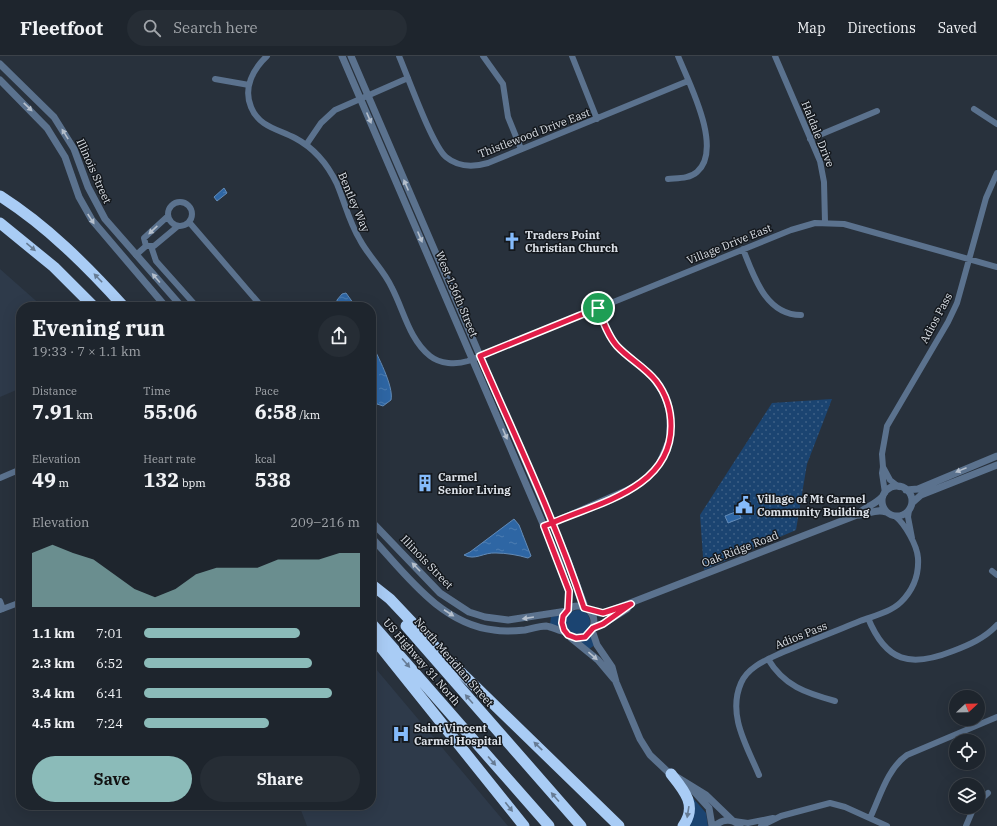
<!DOCTYPE html>
<meta charset="utf-8">
<style>
:root{--surface:#1e252d;--page:#262d35;--text:#f1f3f6;--muted:#a1a5aa;--line:#3c4249;--accent:#8bbbb9}
body{margin:0;font-family:"IBM Plex Serif",serif;background:var(--page);color:var(--text);height:100vh;display:flex;flex-direction:column;font-size:15px;white-space:nowrap}
*{box-sizing:border-box;margin:0}
p{font-size:13px;color:var(--muted)}
.icon{flex:none;width:22px;height:22px;fill:none;stroke:currentColor;stroke-width:2;stroke-linecap:round;stroke-linejoin:round}
.map{position:relative;flex:1;overflow:hidden}
.panel{position:absolute;left:16px;top:246px;width:360px;height:508px;display:flex;flex-direction:column;background:var(--surface);border-radius:16px;box-shadow:0 4px 16px #0002,0 0 0 1px var(--line)}
.panel>*{flex:none}
.needle{width:26px;rotate:68deg}
.buttons{position:absolute;left:949px;top:634px;display:grid;gap:8px}
.buttons a{display:grid;place-items:center;width:36px;height:36px;border-radius:50%;background:var(--surface);box-shadow:0 4px 16px #0002,0 0 0 1px var(--line);font-size:20px}
.pin{position:absolute;display:grid;place-items:center;width:34px;height:34px;color:#fff;margin:-17px;border:2px solid #fff;border-radius:50%;box-shadow:0 1px 4px #0007}
.round{display:grid;place-items:center;flex:none;width:42px;height:42px;border-radius:21px;background:var(--page)}
.overview{display:flex;align-items:center;justify-content:space-between;height:68px;padding:0 16px}
h1{font-size:22px;font-weight:800;line-height:30px}
.metrics{display:grid;grid-template-columns:repeat(3,1fr);gap:6px;height:68px;padding:4px 16px}
.metrics div{display:grid;align-content:center}
.metrics b{font-size:20px;font-weight:800}
.metrics small{font-size:11px;font-weight:400}
.metrics p{font-size:11px}
.chart{height:112px;padding:8px 16px}
.chart p{display:flex;justify-content:space-between}
.chart svg{width:100%;height:72px;margin-top:4px;fill:var(--accent);opacity:.7}
.cta{display:flex;gap:8px;margin-top:auto;padding:8px 16px}
.cta a{flex:1;height:46px;border-radius:24px;background:var(--accent);color:#111;font-size:16px;font-weight:800;line-height:46px;text-align:center}
.cta a+a{background:var(--page);color:var(--text)}
ul{padding:0 16px;list-style:none;font-size:13px}
li{display:grid;grid-template-columns:64px 48px 1fr;align-items:center;height:30px}
li i{height:10px;border-radius:5px;background:var(--accent)}
header{display:flex;align-items:center;gap:24px;box-sizing:border-box;height:56px;padding:0 20px;background:var(--surface);border-bottom:1px solid var(--line)}
header strong{font-size:19px}
nav{display:flex;gap:22px;margin-inline-start:auto;font-size:14px}
.search{width:280px;height:36px;background:var(--page);display:flex;align-items:center;gap:10px;box-sizing:border-box;padding:0 14px;border-radius:22px;color:var(--muted);font-size:15px}
.map>svg:first-child{display:block}
.built{fill:#2e3a4a}
.grass{fill:#1b4471}
.park{fill:url(#park-dots)}
.water{fill:url(#water-ripples);stroke:#628bb8}
.lines{fill:none;stroke-linecap:round;stroke-linejoin:round}
.minor{stroke:#5b728e;stroke-width:6}
.tertiary{stroke:#5b728e;stroke-width:7}
.motorway{stroke:#a9ccf5;stroke-width:11}
.oneway{fill:#b5bfcc}
.oneway2{fill:#667b94}
.route-casing{stroke:#fff;stroke-width:8}
.route{stroke:#e11d48;stroke-width:5}
.labels{text-anchor:middle;dominant-baseline:central;stroke-width:3;stroke-linejoin:round;paint-order:stroke}
.street-label{font-size:11px;fill:#dbe0e7;stroke:#14181d}
.poi-label{font-size:11px;font-weight:bold;fill:#dbe0e7;stroke:#14181d;text-anchor:start}
</style>
<header>
<strong>Fleetfoot</strong>
<div class="search"><svg class="icon" aria-label="search" viewBox="0 0 24 24"><circle cx="10" cy="10" r="6"/><path d="M15 15l6 6"/></svg>Search here</div>
<nav><a>Map</a><a>Directions</a><a>Saved</a></nav>
</header>
<div class="map">
<svg width="997" height="770" viewBox="0 0 997 770">
<defs>
<pattern id="park-dots" width="8" height="8" patternUnits="userSpaceOnUse"><rect width="8" height="8" fill="#1b4471"/><path d="M2 2h.1M6 6h.1" fill="none" stroke="#3c5f85" stroke-width="1.8" stroke-linecap="round"/></pattern>
<pattern id="water-ripples" width="26" height="14" patternUnits="userSpaceOnUse"><rect width="26" height="14" fill="#2e66a4"/><path d="M2 4q2-2 4 0t4 0M15 11q2-2 4 0t4 0" fill="none" stroke="#4c7cb1"/></pattern>
</defs>
<rect width="100%" height="100%" fill="#28313c"/>
<path class="built" d="M0,213L43,251H21V332L0,341Z
M371,607L508,770H307L299,749H371Z"/>
<path class="grass" d="M566 566a12 12 0 1 1 24 0a12 12 0 1 1-24 0Z
M561,559L560,571L550,568L551,561Z
M591,580L595,589L589,593L580,585Z
M693,742L706,757L708,770H687Z"/>
<path class="park" d="M832,343L807,408L796,474L704,514L700,459L772,347Z"/>
<path class="water" d="M224,132L227,137L217,145L214,141Z
M346,237L356,251H337V244L342,238Z
M371,286C377,299 394,330 391,344L383,350L377,348L371,334Z
M738,455L741,462L728,467L725,460Z
M514,463L519,469L531,500L528,502C518,499 506,497 496,497C484,496 475,505 464,499L470,496Z"/>
<g class="lines">
<path class="minor" d="M267,0C253,13 243,32 251,51C259,71 278,73 295,82C314,92 328,109 337,128C345,147 349,166 360,184C369,201 384,214 392,232C404,255 409,283 430,300C440,308 456,309 468,305L791,174L815,167L844,168L997,211
M399,0C408,21 432,89 446,101C458,111 474,111 488,107L688,25
M483,0L503,28L508,61L521,93
M572,0L597,63
M775,0L820,105L824,126L825,166
M215,23L249,29
M974,53L997,68
M810,83L877,55
M306,89L321,67L335,54L408,22
M668,123C678,122 689,123 697,116C724,93 688,25 678,0
M168 158a12 12 0 1 1 24 0a12 12 0 1 1-24 0Z
M189,166L262,251
M146,190L144,182L168,160
M151,190L156,205L197,251
M743,193C754,221 766,259 801,259
M136,199L146,190H154L178,170
M883,411L890,424L899,431
M0,422L21,413
M885,437L882,417L883,411L882,398L887,370L948,266L957,247L986,142L997,117
M371,442L373,444
M909,454L908,461L912,482
M544,470L640,428L658,410L669,384L670,357L663,337L651,320L613,286L598,252
M992,515L997,519
M0,545L3,553
M0,554L21,546
M868,562C886,606 910,612 953,595C969,589 985,582 997,569
M768,603C784,630 806,637 835,645
M759,719C747,690 727,659 741,627C748,611 766,604 781,597C807,586 834,576 860,565C873,560 891,556 901,546C913,534 919,518 918,502C917,489 905,468 895,460
M978,746L988,737
M870,762C880,741 887,713 907,699L997,661
M734,765L748,767L773,762
M761,770L781,760L830,747L845,751L887,770
M966,770L974,751"/>
<path class="tertiary" d="M342,0L559,505L569,535L568,554
M351,0L567,502L585,551
M0,8L54,61L74,93L88,131L105,163L182,251
M0,24L47,72L65,101L79,141L92,164L166,251
M882 445a15 15 0 1 1 30 0a15 15 0 1 1-30 0Z
M906,434L918,433L997,400
M912,447L921,439L997,409
M857,459C864,451 875,449 882,441
M371,465L440,537L469,556L485,561L508,564L567,555
M371,481C405,517 440,568 494,574C504,576 515,575 525,574C531,573 539,570 546,570C553,571 559,575 566,576
M562 566a16 16 0 1 1 32 0a16 16 0 1 1-32 0Z
M589,554L600,557L607,556L857,459C867,459 876,452 886,456
M593,572L603,568L627,553
M592,574L597,589L612,611L616,626L640,683L650,699L667,715L706,739L733,765
M571,582L598,604L614,623
M689,730L709,752L712,770
M715,770C722,763 733,762 740,770"/>
<path class="motorway" d="M0,140C47,170 87,210 124,251
M0,167L54,211L94,251
M371,528L390,543L441,597L619,770
M371,567L549,770
M406,570L581,770
M371,579L524,770
M671,718C684,734 698,750 683,770"/>
</g>
<defs><path id="oneway-solid" d="M-6-.8H1V-3.2L6.5 0L1 3.2V.8H-6Z"/></defs>
<g class="oneway">
<use href="#oneway-solid" transform="translate(28 51) rotate(44)"/>
<use href="#oneway-solid" transform="translate(369 62) rotate(67)"/>
<use href="#oneway-solid" transform="translate(65 78) rotate(-122)"/>
<use href="#oneway-solid" transform="translate(406 129) rotate(-113)"/>
<use href="#oneway-solid" transform="translate(91 163) rotate(57)"/>
<use href="#oneway-solid" transform="translate(153 174) rotate(137)"/>
<use href="#oneway-solid" transform="translate(420 181) rotate(67)"/>
<use href="#oneway-solid" transform="translate(156 222) rotate(-131)"/>
<use href="#oneway-solid" transform="translate(505 378) rotate(67)"/>
<use href="#oneway-solid" transform="translate(961 414) rotate(158)"/>
<use href="#oneway-solid" transform="translate(416 511) rotate(-134)"/>
<use href="#oneway-solid" transform="translate(449 557) rotate(33)"/>
<use href="#oneway-solid" transform="translate(528 562) rotate(171)"/>
<use href="#oneway-solid" transform="translate(593 600) rotate(41)"/>
</g>
<g class="oneway2">
<use href="#oneway-solid" transform="translate(31 191) rotate(40)"/>
<use href="#oneway-solid" transform="translate(98 222) rotate(-134)"/>
<use href="#oneway-solid" transform="translate(406 607) rotate(49)"/>
<use href="#oneway-solid" transform="translate(469 643) rotate(-131)"/>
<use href="#oneway-solid" transform="translate(538 690) rotate(-136)"/>
<use href="#oneway-solid" transform="translate(492 705) rotate(49)"/>
<use href="#oneway-solid" transform="translate(555 741) rotate(-131)"/>
<use href="#oneway-solid" transform="translate(509 751) rotate(52)"/>
<use href="#oneway-solid" transform="translate(688 756) rotate(99)"/>
</g>
<g class="lines">
<g class="route-casing">
<path id="route" d="M598,252C603,265 608,280 617,290C629,303 645,311 656,325C666,338 671,354 671,370C671,433 597,447 552,467L544,470L569,535L568,554L563,560L562,567L564,574L568,579L576,582L585,581L593,572L603,568L631,548L603,557L584,552C556,466 516,383 480,300L598,252"/>
</g>
<use href="#route" class="route"/>
</g>
<defs>
<g id="church-bare" transform="scale(1.38)"><path d="M-1.2-6h2.4v3.5h3.3v2.4h-3.3V6h-2.4V-.1h-3.3v-2.4h3.3Z" fill="#85bbfb" stroke="#14181d" stroke-width="2.5" paint-order="stroke"/></g>
<g id="building-bare" transform="scale(1.38)"><path d="M-4-6H4V6H1V3H-1V6H-4ZM-2.5-4.3h1.7v1.8h-1.7ZM.8-4.3h1.7v1.8H.8ZM-2.5-1h1.7V.8h-1.7ZM.8-1h1.7V.8H.8Z" fill="#85bbfb" stroke="#14181d" stroke-width="2.5" paint-order="stroke"/></g>
<g id="civic-bare" transform="scale(1.38)"><path d="M-.6-6.5H3V-4.5H.6V-3L4-1V1h2V6H-6V1h2V-1L-.6-3ZM-1.2 2.5V6h2.4V2.5Z" fill="#85bbfb" stroke="#14181d" stroke-width="2.5" paint-order="stroke"/></g>
<g id="hospital-bare" transform="scale(1.38)"><path d="M-5-5h3v3.5h4V-5h3V5h-3V1.5h-4V5h-3Z" fill="#85bbfb" stroke="#14181d" stroke-width="2.5" paint-order="stroke"/></g>
</defs>
<g fill-rule="evenodd">
<use href="#church-bare" x="512" y="185"/>
<use href="#building-bare" x="425" y="427"/>
<use href="#civic-bare" x="744" y="449"/>
<use href="#hospital-bare" x="401" y="678"/>
</g>
<g class="labels">
<g class="street-label">
<text transform="translate(534 77) rotate(-21)">Thistlewood Drive East</text>
<text transform="translate(818 78) rotate(68)">Haldale Drive</text>
<text transform="translate(94 115) rotate(66)">Illinois Street</text>
<text transform="translate(354 146) rotate(67)">Bentley Way</text>
<text transform="translate(729 188) rotate(-22)">Village Drive East</text>
<text transform="translate(457 238) rotate(67)">West 136th Street</text>
<text transform="translate(936 262) rotate(-62)">Adios Pass</text>
<text transform="translate(740 493) rotate(-21)">Oak Ridge Road</text>
<text transform="translate(427 506) rotate(46)">Illinois Street</text>
<text transform="translate(801 579) rotate(-22)">Adios Pass</text>
<text transform="translate(422 606) rotate(49)">US Highway 31 North</text>
<text transform="translate(454 606) rotate(49)">North Meridian Street</text>
</g>
<g class="poi-label">
<text x="525" y="179">Traders Point<tspan x="525" dy="13">Christian Church</tspan></text>
<text x="438" y="421">Carmel<tspan x="438" dy="13">Senior Living</tspan></text>
<text x="757" y="443">Village of Mt Carmel<tspan x="757" dy="13">Community Building</tspan></text>
<text x="414" y="672">Saint Vincent<tspan x="414" dy="13">Carmel Hospital</tspan></text>
</g>
</g>
</svg>
<div class="buttons">
<a><svg class="needle" viewBox="-14 -14 28 28"><path d="M0-13l5 13h-10z" fill="#e53935"/><path d="M0 13l5-13h-10z" fill="#a1a5aa"/></svg></a>
<a><svg class="icon" aria-label="locate" viewBox="0 0 24 24"><circle cx="12" cy="12" r="6"/><path d="M12 2v4M12 18v4M2 12h4M18 12h4"/></svg></a>
<a><svg class="icon" aria-label="layers" viewBox="0 0 24 24"><path d="M12 4l9 5-9 5-9-5zM3 14l9 5 9-5"/></svg></a>
</div>
<div class="pin" style="left:598px;top:252px;background:#1e9e55"><svg class="icon" aria-label="arrive" viewBox="0 0 24 24"><path d="M6 21V4h12l-3 4 3 4H6"/></svg></div>
<section class="panel">
<div class="overview"><div><h1>Evening run</h1><p>19:33 · 7 × 1.1 km</p></div><a class="round"><svg class="icon" aria-label="share" viewBox="0 0 24 24"><path d="M12 15V3M7 8l5-5 5 5M5 13v7h14v-7"/></svg></a></div>
<div class="metrics">
<div><p>Distance</p><b>7.91<small> km</small></b></div>
<div><p>Time</p><b>55:06</b></div>
<div><p>Pace</p><b>6:58<small> /km</small></b></div>
</div>
<div class="metrics">
<div><p>Elevation</p><b>49<small> m</small></b></div>
<div><p>Heart rate</p><b>132<small> bpm</small></b></div>
<div><p>kcal</p><b>538</b></div>
</div>
<div class="chart"><p><span>Elevation</span>209–216 m</p>
<svg viewBox="0 0 160 44" preserveAspectRatio="none"><path d="M0 44V11L10 6L20 11L30 15L40 24L50 33L60 38L70 33L80 24L90 20L100 20L110 20L120 15L130 15L140 15L150 11L160 11V44z"/></svg>
</div>
<ul>
<li><b>1.1 km</b>7:01<i style="width:72%"></i></li>
<li><b>2.3 km</b>6:52<i style="width:78%"></i></li>
<li><b>3.4 km</b>6:41<i style="width:87%"></i></li>
<li><b>4.5 km</b>7:24<i style="width:58%"></i></li>
</ul>
<div class="cta"><a>Save</a><a>Share</a></div>
</section>
</div>
